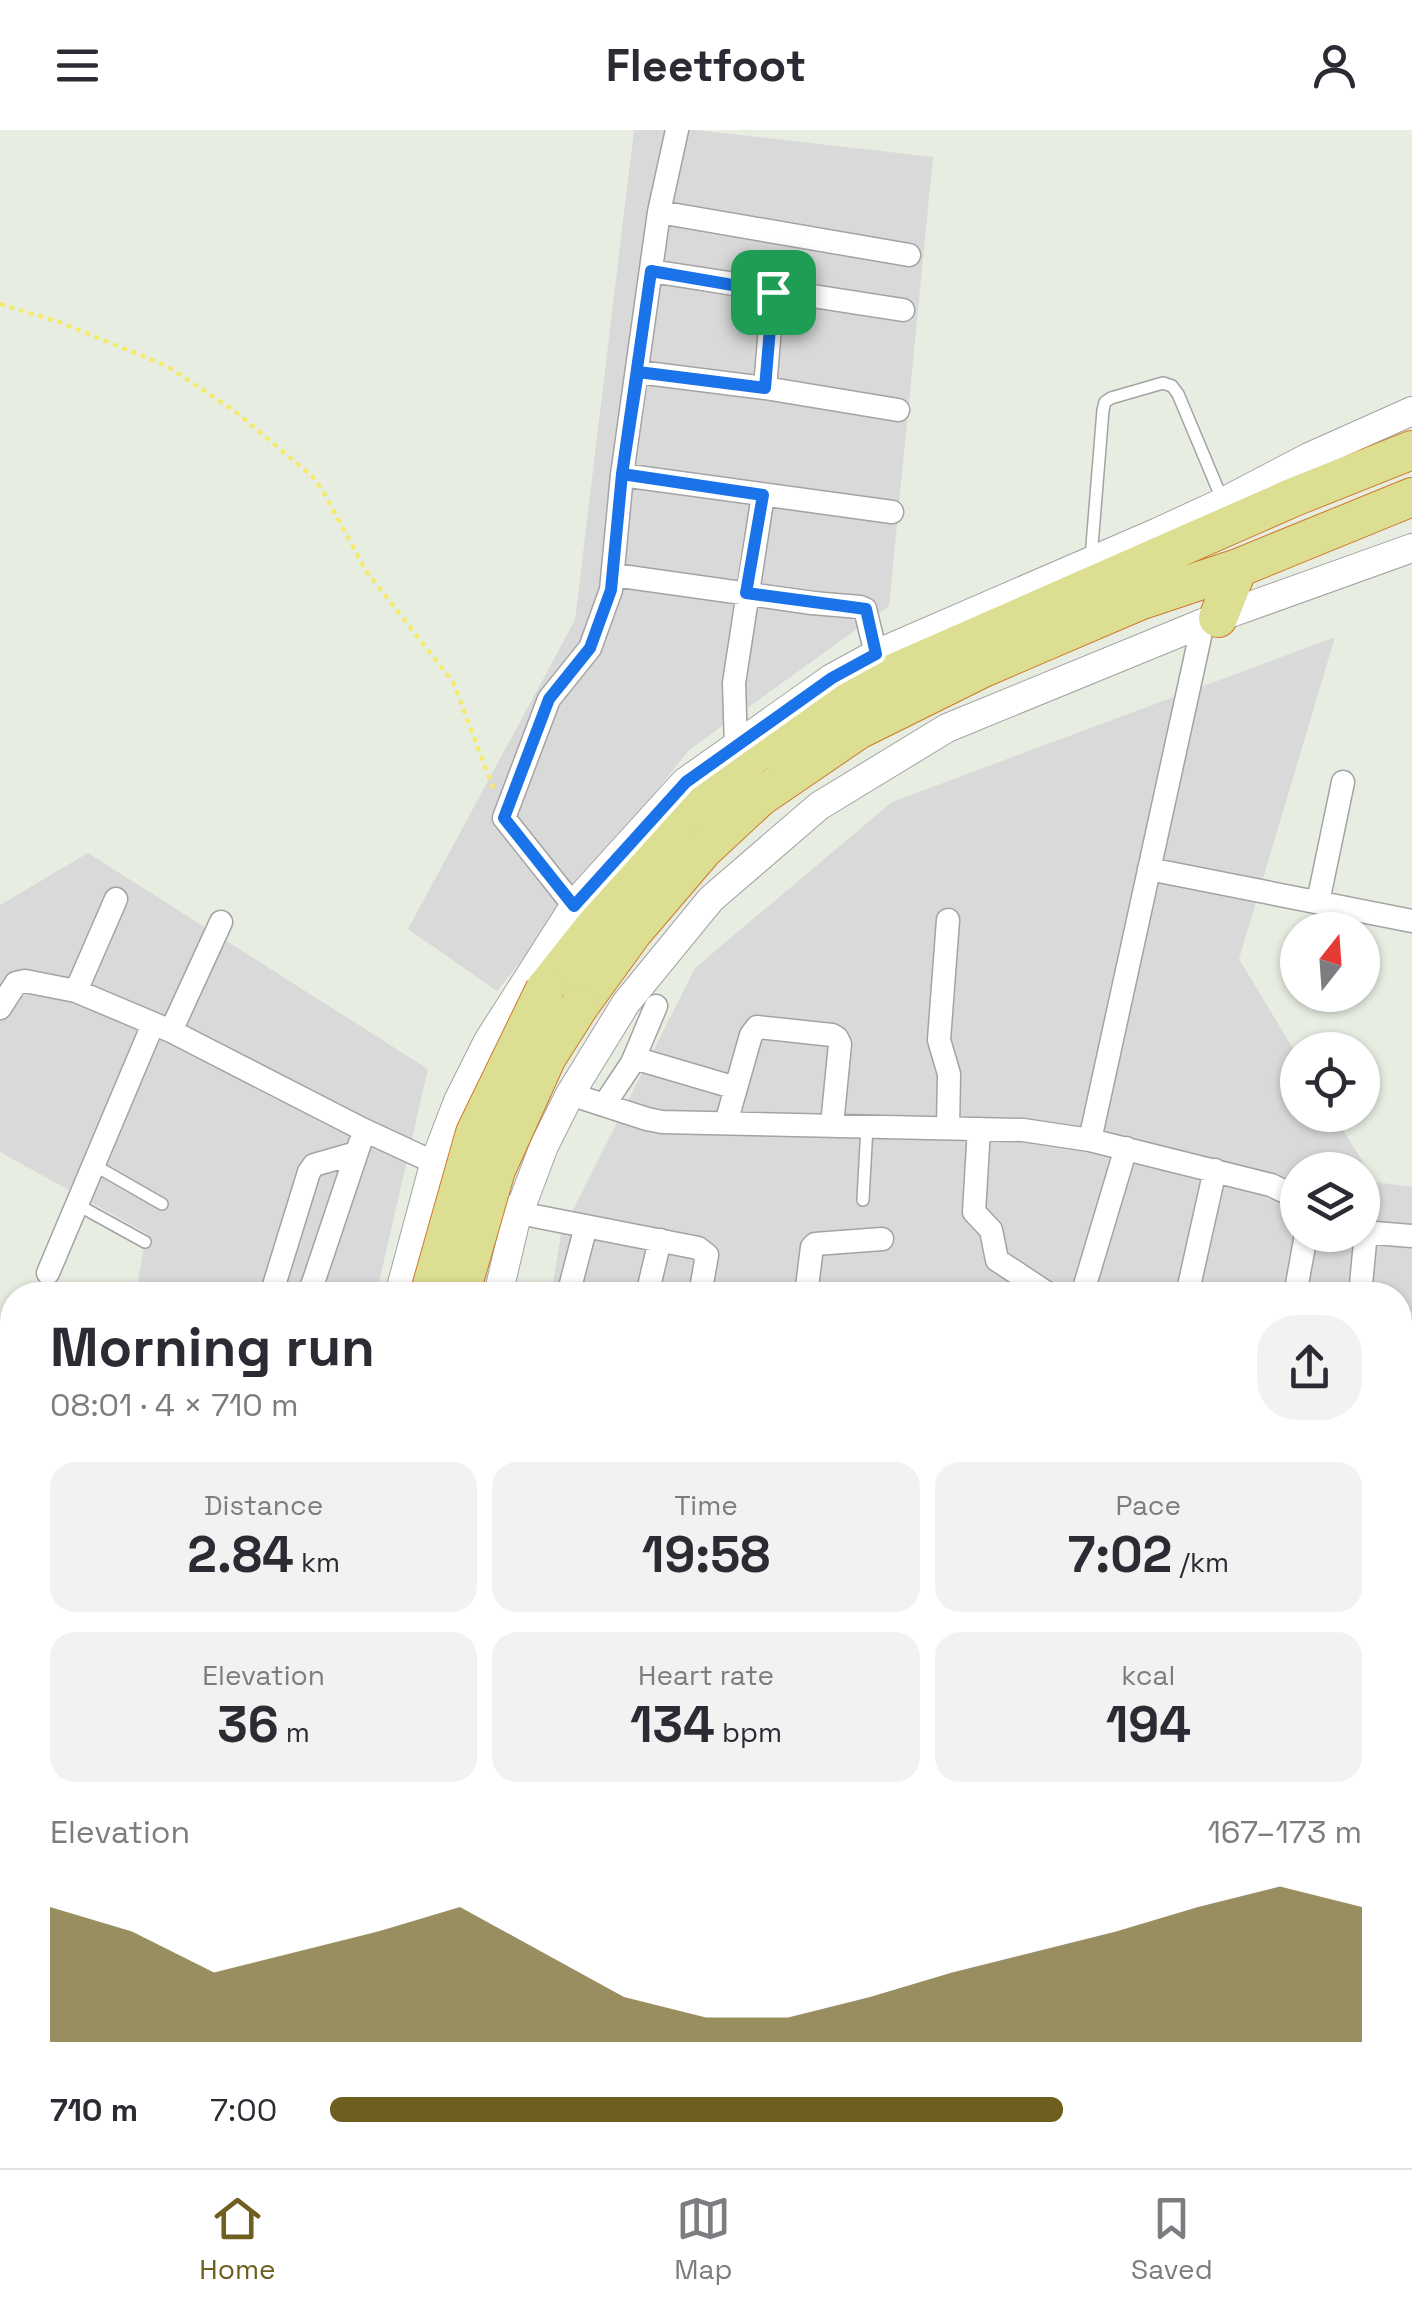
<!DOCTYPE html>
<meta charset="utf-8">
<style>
:root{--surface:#fff;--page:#f2f2f3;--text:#2b2b33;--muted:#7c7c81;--line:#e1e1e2;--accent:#6f5f1e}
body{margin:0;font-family:"Space Grotesk",sans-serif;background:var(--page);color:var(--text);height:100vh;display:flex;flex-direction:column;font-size:38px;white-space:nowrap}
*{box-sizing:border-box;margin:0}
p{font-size:32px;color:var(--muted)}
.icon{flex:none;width:55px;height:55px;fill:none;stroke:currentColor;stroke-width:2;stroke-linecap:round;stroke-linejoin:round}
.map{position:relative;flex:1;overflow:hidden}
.side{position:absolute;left:0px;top:1152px;width:1412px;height:888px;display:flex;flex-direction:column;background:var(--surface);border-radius:40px 40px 0 0;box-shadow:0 2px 8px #0004}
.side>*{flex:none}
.needle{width:65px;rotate:17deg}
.controls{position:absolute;left:1280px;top:782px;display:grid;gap:20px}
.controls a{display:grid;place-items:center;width:100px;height:100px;border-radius:50%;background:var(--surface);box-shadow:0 2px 8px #0004;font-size:50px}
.pin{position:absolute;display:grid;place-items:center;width:85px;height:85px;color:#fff;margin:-42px;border-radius:20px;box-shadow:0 5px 15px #0006}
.round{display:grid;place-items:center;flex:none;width:105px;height:105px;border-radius:40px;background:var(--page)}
.headline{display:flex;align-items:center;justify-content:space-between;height:170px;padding:0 50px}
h1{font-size:55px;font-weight:700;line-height:75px}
.stats{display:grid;grid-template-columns:repeat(3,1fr);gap:15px;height:170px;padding:10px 50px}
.stats div{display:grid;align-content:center;border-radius:25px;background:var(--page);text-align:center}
.stats b{font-size:50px;font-weight:700}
.stats small{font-size:28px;font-weight:400}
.stats p{font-size:28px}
.chart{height:280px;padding:20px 50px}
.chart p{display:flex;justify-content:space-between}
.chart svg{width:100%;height:180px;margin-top:10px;fill:var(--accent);opacity:.7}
ul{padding:0 50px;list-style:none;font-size:32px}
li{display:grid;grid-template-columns:160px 120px 1fr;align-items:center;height:75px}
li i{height:25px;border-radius:12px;background:var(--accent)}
header{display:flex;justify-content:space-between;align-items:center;height:130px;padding:0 50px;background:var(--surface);font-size:45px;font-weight:700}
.dock{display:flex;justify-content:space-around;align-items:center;height:140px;border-top:2px solid var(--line);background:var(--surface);font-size:28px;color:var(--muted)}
.dock a{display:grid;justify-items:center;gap:5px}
.dock .on{color:var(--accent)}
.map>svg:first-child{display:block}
.residential{fill:#dad9d9;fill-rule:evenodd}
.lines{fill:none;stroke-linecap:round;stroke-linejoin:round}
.service-casing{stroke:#a3a3a3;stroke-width:14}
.minor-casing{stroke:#a3a3a3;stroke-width:25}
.tertiary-casing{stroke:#a3a3a3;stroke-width:30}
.primary-casing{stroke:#4c8f04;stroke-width:38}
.trunk-casing{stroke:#d17828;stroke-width:40}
.path{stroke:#f6ea69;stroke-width:4;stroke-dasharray:5 5;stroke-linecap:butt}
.service{stroke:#fff;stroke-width:11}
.minor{stroke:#fff;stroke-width:22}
.tertiary{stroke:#fff;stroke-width:28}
.primary{stroke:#d5f99a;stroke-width:35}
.trunk{stroke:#dcde92;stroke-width:38}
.trunk-bridge-casing{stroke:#d17828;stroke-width:40;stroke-linecap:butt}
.trunk-bridge{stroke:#dcde92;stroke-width:38}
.route-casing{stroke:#fff;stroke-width:20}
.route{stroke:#1a73e8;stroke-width:12}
</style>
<header><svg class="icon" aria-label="menu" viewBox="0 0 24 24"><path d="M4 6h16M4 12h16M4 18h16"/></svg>Fleetfoot<svg class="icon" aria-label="person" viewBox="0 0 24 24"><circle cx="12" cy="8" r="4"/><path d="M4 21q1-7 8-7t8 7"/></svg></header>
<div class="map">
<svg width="1412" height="2038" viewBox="0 0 1412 2038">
<rect width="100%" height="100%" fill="#e7ede1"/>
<path class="residential" d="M634,0H696L933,27L889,476L689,620L497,861L408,799L575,490Z
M1335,507L1239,829L1297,925L1298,985H1334L1375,1052L1412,1057V2038H530V2028H1400V1165H551L561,1104L695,838L892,672ZM1298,1040H1362V1105H1298Z
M88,723L428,939L376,1165H136L146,1103L0,1022V775Z
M0,1294L12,1298V2028H376L377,2038H0Z"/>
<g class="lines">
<g class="service-casing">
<path id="service" d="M1091,428L1103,280L1105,272L1111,268L1163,253L1172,256L1178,264L1222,369
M94,1035L162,1074
M863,1070L867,996
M78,1075L145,1112
M0,1479L9,1433"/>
</g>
<g class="minor-casing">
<path id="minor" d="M659,82L909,125
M651,141L903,180
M638,242L765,258L898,280
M765,258L773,161
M622,345L892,382
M614,445L812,473L860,477L865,479L876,524
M736,616L734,553L763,365
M1149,739L1412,791
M1318,772L1343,652
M574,776L504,688L549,569L590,518L611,460L622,345L659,82L677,0
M948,790L939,910L949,944L948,998
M76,861L116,769
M0,878L16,853L25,851L76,861L171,901L364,1000L446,1038
M171,901L221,792
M634,928L736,958
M570,964L647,989L662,992L1023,1000L1090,1010L1271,1055L1298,1068
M604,975L632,933L656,876
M726,993L751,905L757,897L832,905L837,908L840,914L832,995
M979,999L974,1082L991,1100L997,1130L1050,1165
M1090,1010L1203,493
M508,1076L519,1083L698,1118L707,1125L700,1165
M1362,1102L1412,1106
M48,1143L153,894
M271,1165L309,1042L314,1035L356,1023
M307,1165L313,1153L360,1013
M568,1165L586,1096
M647,1165L660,1110
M806,1165L812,1117L815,1114L882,1109
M1082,1165L1126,1018
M1187,1165L1215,1040
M1295,1165L1306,1105
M1360,1165L1366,1102
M0,1432L12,1434
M1400,1500L1412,1501
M0,1587L9,1589
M1400,1710L1407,1697L1412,1694
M1400,1866L1412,1862
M1099,2028L1158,2038
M1390,2028L1403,2038
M1184,2038L1188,2028"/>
</g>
<g class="tertiary-casing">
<path id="tertiary" d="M399,1165L435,1031L458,971L488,911L578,770L685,652L832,548L876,524L1158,402L1223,372L1309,327L1412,281
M498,1165L515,1093L544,1016L570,964L626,873L711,769L819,676L947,598L1203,493L1412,418
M398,2028L399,2038
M502,2028V2038"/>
</g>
<g class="primary-casing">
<path id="primary" d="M0,1794L12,1796
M0,1820L12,1822"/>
</g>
<g class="trunk-casing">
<path id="trunk" d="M1218,488L1238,438
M545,859L679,690L752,626L862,557L1294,367L1412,320
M580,875L633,802L704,719L760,667L858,600L983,538L1139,471L1238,438L1412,367
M425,2028V2038
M462,2028V2038"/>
</g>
<path class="path" d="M0,174L59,192L167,236L236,282L313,347L323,361L366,441L453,552L494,660"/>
<use href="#service" class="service"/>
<use href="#minor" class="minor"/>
<use href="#tertiary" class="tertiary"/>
<use href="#primary" class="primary"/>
<use href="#trunk" class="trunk"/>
<g class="trunk-bridge-casing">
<path id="trunk-bridge" d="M429,1165L475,1003L545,859
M460,1165L496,1040L547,927L580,875"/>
</g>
<use href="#trunk-bridge" class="trunk-bridge"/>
</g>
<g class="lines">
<g class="route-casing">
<path id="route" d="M773,162L651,141L622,344L611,460L590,518L549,569L504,688L574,776L686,652L832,548L876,524L866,479L746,463L763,365L622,344L638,242L765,258L773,162"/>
</g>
<use href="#route" class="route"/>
</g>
</svg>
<div class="controls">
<a><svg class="needle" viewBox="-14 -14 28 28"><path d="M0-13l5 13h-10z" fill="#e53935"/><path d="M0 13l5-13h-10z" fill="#7c7c81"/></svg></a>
<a><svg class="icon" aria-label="locate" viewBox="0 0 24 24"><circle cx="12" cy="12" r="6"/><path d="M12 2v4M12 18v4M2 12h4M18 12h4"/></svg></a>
<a><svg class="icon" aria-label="layers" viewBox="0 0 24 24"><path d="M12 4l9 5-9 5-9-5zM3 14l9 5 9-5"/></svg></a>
</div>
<div class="pin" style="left:773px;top:162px;background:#1e9e55"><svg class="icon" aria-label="arrive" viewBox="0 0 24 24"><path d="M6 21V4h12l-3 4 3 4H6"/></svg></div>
<section class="side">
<div class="headline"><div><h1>Morning run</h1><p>08:01 · 4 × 710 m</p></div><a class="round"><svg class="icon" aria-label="share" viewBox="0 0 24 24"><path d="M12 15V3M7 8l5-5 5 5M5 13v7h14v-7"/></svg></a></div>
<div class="stats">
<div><p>Distance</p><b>2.84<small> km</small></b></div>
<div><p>Time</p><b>19:58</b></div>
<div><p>Pace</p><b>7:02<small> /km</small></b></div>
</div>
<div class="stats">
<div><p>Elevation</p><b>36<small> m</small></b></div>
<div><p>Heart rate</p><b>134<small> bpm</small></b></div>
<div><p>kcal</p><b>194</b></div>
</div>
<div class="chart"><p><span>Elevation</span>167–173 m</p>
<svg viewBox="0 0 160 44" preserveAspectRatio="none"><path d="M0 44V11L10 17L20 27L30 22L40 17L50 11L60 22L70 33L80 38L90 38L100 33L110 27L120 22L130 17L140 11L150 6L160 11V44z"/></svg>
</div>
<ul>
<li><b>710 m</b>7:00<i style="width:71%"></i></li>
</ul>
</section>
</div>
<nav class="dock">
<a class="on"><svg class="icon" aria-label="home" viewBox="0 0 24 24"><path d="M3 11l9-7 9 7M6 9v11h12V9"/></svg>Home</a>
<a><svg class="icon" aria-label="map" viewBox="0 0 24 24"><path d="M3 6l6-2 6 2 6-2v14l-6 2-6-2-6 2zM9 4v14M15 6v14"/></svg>Map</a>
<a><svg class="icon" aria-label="saved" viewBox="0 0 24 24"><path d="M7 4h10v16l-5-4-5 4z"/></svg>Saved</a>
</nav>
